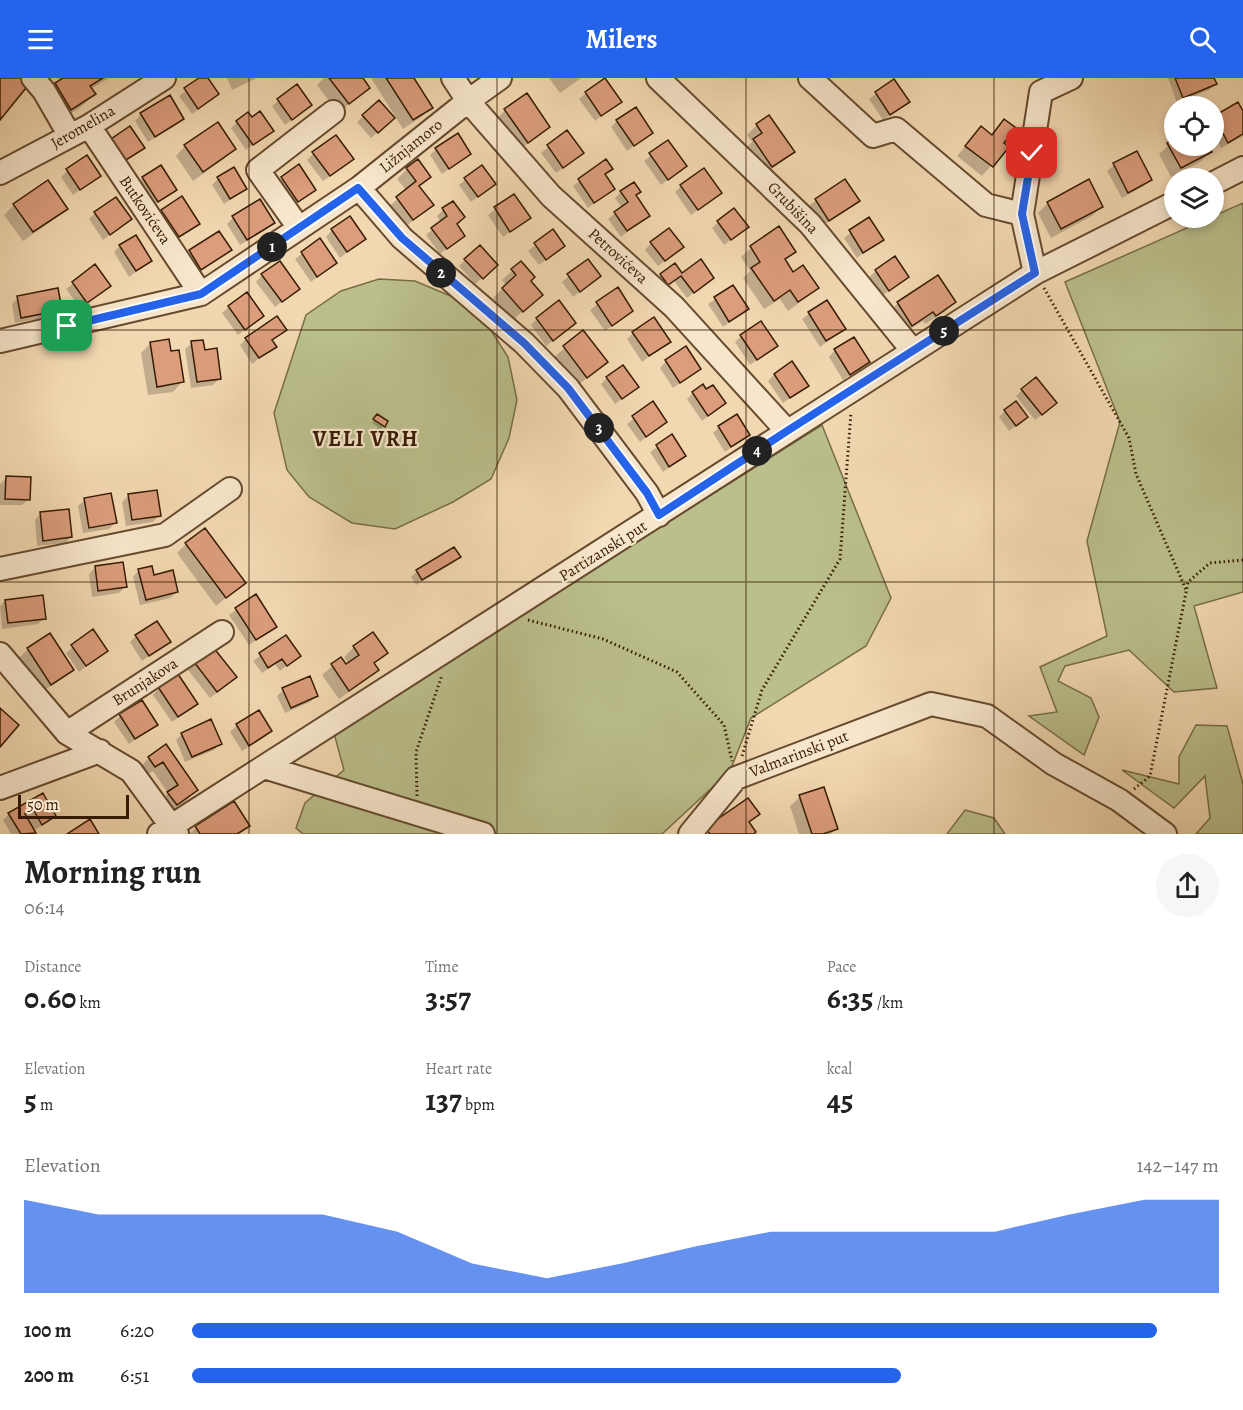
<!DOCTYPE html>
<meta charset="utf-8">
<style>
:root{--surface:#fff;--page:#f6f6f6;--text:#222;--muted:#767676;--accent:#2563eb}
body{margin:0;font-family:Alegreya,serif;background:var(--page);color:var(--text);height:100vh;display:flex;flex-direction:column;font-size:22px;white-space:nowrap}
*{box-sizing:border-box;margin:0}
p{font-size:20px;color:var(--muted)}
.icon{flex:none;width:33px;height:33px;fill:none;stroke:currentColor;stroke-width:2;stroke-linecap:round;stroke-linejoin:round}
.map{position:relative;height:756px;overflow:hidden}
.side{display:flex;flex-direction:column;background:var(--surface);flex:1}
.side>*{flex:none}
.buttons{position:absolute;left:1164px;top:18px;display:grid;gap:12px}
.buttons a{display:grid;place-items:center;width:60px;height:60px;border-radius:50%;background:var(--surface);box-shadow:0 3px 9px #0003;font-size:30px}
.scale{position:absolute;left:18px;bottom:15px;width:111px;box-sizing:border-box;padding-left:6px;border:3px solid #371b02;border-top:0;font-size:16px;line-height:21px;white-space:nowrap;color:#371b02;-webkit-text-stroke:4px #f7e6cc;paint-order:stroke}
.pin{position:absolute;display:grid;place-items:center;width:51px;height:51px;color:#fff;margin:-26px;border-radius:12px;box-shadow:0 3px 9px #0006}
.km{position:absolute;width:30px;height:30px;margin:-15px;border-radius:50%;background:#222;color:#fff;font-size:16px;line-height:30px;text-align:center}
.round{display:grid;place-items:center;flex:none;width:63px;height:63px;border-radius:32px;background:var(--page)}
.head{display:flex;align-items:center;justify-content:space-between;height:102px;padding:0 24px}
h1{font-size:33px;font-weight:600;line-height:45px}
.figures{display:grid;grid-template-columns:repeat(3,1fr);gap:9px;height:102px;padding:6px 24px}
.figures div{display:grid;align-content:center}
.figures b{font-size:30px;font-weight:600}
.figures small{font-size:16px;font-weight:400}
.figures p{font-size:16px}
.chart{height:168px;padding:12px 24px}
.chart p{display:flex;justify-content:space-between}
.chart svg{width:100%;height:108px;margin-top:6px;fill:var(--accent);opacity:.7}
ul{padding:0 24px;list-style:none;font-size:20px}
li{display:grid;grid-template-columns:96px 72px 1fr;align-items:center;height:45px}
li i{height:15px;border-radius:8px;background:var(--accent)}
header{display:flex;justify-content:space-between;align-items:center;height:78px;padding:0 24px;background:var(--accent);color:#fff;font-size:27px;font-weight:600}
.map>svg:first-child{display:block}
.green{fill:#babf8c;stroke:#786d47;stroke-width:1.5}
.shadow{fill:#0003}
.building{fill:#db9d7c;stroke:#371b02;stroke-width:1.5}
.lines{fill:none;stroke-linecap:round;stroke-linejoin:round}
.minor-casing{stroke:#664a2e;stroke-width:26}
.path{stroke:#371b02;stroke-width:3;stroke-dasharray:1.5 3;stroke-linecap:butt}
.minor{stroke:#f7e6cc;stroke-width:22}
.route-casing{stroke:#fff;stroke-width:12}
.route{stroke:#2563eb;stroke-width:8}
.grid{fill:none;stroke:#371b02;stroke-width:1.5;stroke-opacity:0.55}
.labels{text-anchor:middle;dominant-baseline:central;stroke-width:4.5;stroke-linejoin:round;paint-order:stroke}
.street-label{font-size:16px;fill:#371b02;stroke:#f7e6cc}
.district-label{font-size:22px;font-weight:bold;letter-spacing:1.5px;fill:#371b02;stroke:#f7e6cc}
</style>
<header><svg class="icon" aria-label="menu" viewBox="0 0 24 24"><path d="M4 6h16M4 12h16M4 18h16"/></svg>Milers<svg class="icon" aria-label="search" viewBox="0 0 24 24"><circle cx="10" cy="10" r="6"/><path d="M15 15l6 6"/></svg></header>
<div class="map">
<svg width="1243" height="756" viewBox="0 0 1243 756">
<rect width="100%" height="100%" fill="#f2d8b1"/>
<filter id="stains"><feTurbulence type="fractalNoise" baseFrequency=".00333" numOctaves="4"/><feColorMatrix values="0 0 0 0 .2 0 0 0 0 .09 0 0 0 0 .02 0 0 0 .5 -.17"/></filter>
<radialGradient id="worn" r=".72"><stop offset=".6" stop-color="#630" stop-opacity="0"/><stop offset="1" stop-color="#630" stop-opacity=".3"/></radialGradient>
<path class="green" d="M1243,125V514L1194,528L1217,610L1174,614L1129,572L1065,588L1058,603L1091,620L1099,639L1084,677L1029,638L1057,634L1040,589L1107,558L1087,463L1120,344L1065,204Z
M379,201L415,203L460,222L485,243L508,279L517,322L509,360L491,401L453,424L395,451L352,445L309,419L287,392L274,335L306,237L341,213Z
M822,347L891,520L866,568L751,640L730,693L662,756H303L296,750L305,725L344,692L334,655Z
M1196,647L1227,648L1243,706V756H1196L1210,740L1205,698L1174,730L1122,692L1179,706V679Z
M965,732L994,740L1005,756H947Z"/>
<path class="shadow" d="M58,0H109L91,11L94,16L81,29L58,44L43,19L60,4Z
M202,0H206L218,16L192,36L179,18Z
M227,0H257L232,12Z
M324,0H361L368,10L338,35L317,7Z
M371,0H412L431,30L421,39L403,51Z
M549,0H581L560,15Z
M1168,0H1212L1215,6L1209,12L1177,25Z
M894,3L908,24L883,42L869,21Z
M297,8L304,33L285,47L272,28Z
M586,15L620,23L595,43L579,21Z
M379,24L393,40L371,60L357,44Z
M1237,26L1243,36V58L1221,70L1214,56V40Z
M505,32L548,49L538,59L517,73L496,42Z
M141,36L183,40L176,47L148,64L135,43Z
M251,41L272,53L246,72L231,50L237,44Z
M617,43L651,55L627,73L611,49Z
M1004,43L1002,66L1007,69L982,98L957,78L981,50L991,58Z
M757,47L793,74L783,83L762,98L744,72L752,64L747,57Z
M567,54L576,81L556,95L541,75Z
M1174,63V68H1206L1210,74L1200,84L1171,99L1159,76Z
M668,64L685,88L661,107L644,83Z
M185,68L234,71L224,81L193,103L176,78Z
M436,71L470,75L442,96L430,77Z
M1136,75L1151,102L1144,108L1122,120L1107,93L1114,87Z
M313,76L346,87L323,103L307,82Z
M606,83L611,91L604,97L613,111L588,130L573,108Z
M481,89L494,106L471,124L459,107Z
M407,91L429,99L418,109L432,127L403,151L387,130L407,113L397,101Z
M67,93L99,98L73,117L61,99Z
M143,100L175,112L151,129L137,106Z
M282,100L314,112L291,129L276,106Z
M218,101L245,111L224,126L212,107Z
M845,103L858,123L851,129L822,148L809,128L816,122Z
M681,108L720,115L691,137L675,114Z
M621,114H639L635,118L648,137L621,159L608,141L622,130L615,120Z
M513,118L529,140L503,159L488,137Z
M1048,125L1102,128L1092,138L1051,160L1038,135Z
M14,127L66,131L56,140L23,163L4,137Z
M443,132L463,158L440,176L426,157L441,144L437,138Z
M162,133L198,146L173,164L156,139Z
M95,135L130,141L103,162L89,141Z
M233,140L273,145L266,151L240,167L227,146Z
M868,141L882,161L857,180L844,160Z
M718,144L747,149L724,167L712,150Z
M779,150L794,173L784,183L793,196L817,210L807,219L788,233L780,221L764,231L743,200L750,193L741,179L751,170Z
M332,152L364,161L340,180L326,159Z
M553,153L564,168L539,187L528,173Z
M219,155L230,172L195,197L183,180Z
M320,162L335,185L311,204L295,181Z
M651,165L676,175L658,188L645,172Z
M120,168L150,183L129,199L114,174Z
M465,182L490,193L475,206L459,188Z
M587,183L599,198L573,219L562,204Z
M521,185L529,203L531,226L512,243L493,220L506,207L502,202Z
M95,189L109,208L80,230L66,211Z
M876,193L907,199L882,218L869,199Z
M262,197L298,211L275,229L256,204Z
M661,197H681L712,200L687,220L674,203L661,212L655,203Z
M937,199L954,224L945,234L925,246L923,243L902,256L888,235L897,226Z
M733,209L747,231L723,249L708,226Z
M617,211L632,233L605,253L590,232Z
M18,220L60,231L54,238L15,245L12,226Z
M826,224L844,251L820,269L802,241Z
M229,229L262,238L238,257L222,235Z
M537,241L568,251L546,268L531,247Z
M285,252L271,263L275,268L252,286L240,267L246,261Z
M583,255L606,284L576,309L554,279Z
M633,255L669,263L642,284L627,261Z
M741,258L776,268L750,287L735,264Z
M151,265L170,275L182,304L173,314L148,317L141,275Z
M192,265L204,274L220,300L213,307L191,310L185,271Z
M835,272L868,284L843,302L829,279Z
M666,283L700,290L673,310L660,290Z
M774,297L807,308L783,325L768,303Z
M607,300L637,309L615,326L601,306Z
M1022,312L1049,331L1035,342L1016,318Z
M693,315L724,325L702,343L687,321Z
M652,326L665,344L640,364L627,346Z
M1005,333L1020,345L1009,353L999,339Z
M375,340L386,344L377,357L373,354L378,349L372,345Z
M719,349L748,357L725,374L713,355Z
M672,359L684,378L663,394L650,374Z
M6,400L29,421L22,427H0V406Z
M129,417L159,437L153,444L126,448L122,424Z
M85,422L115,445L109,451L83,455L78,428Z
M41,435L71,459L65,465L37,468L35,442Z
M186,466L244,505L216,528L177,475Z
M459,479L453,485L416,507L411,499L417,493Z
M95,490L125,509L119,515L92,519L89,496Z
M139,492L153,499L177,514L170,520L140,527L133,499Z
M255,518L275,548L249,567L229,537Z
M5,523L44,540L38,546L2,551L0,528Z
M93,553L106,572L79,594L66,575Z
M49,557L72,591L62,601L40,615L18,581L28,571Z
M136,558L169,563L142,583L130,564Z
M286,559L299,578L280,593L275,586L262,595L253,583Z
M354,569L386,575L373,586L377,591L367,601L339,621L322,597L341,581L346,588L349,586L344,579Z
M213,571L229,605L210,620L188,592Z
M159,610L196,626L172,644L153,617Z
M283,612L316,618L310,624L285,635L277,618Z
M259,634L270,653L264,659L242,673L230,654L236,648Z
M120,638L156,646L129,666L114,644Z
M182,656L220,665L214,672L185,684L176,662Z
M166,668L196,712L187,722L166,736L159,725L168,715L153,693L145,698L139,690L149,680Z
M42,717L54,738L48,744L33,753L32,756H11L3,742L9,736Z
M800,719L836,751L831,756H799L790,728Z
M234,725L248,748L240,756H189L196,750Z"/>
<path class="building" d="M0,0H24L30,5L0,42Z
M63,0H103L90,8L96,16L71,32L55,5Z
M199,0H208L219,16L198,31L184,10Z
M329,0H363L370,10L349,26Z
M386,0H414L433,30L413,42Z
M605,0L622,24L601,38L585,14Z
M1175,0H1214L1217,6L1183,20Z
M894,1L910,24L890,37L875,14Z
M297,6L312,27L292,42L277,21Z
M527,15L550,49L528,65L504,31Z
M170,17L184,41L155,59L140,35Z
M379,22L395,40L378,55L362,37Z
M1238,24L1243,33V56L1228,65L1214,38Z
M636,29L653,55L634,68L616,42Z
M260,33L274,53L253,67L236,43L248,34L252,39Z
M769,37L795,74L772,89L753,61L762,55L756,46Z
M1004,41L1016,50L1004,65L1009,69L993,89L965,68L981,48L992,57Z
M218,44L236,71L203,94L184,67Z
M130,48L145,70L126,82L111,61Z
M567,52L584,75L563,90L547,67Z
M458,55L471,76L449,91L435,70Z
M336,57L354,81L330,98L312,74Z
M1174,61V68H1208L1212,74L1181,90L1167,65Z
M668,62L687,88L668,102L649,75Z
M1137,73L1152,102L1128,115L1113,85Z
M87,77L101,98L80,112L66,91Z
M418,81L431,99L419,108L434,127L413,142L396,119L416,103L406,90Z
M606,81L613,91L605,96L615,111L594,125L578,101Z
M299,86L316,112L298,124L281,99Z
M161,87L177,112L158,124L142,99Z
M482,87L496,106L478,119L464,100Z
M234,89L247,111L230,121L217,99Z
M704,90L722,115L698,132L680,107Z
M845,101L860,123L829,143L815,121Z
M1089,101L1103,129L1061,151L1047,124Z
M48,102L68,131L33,154L13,126Z
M634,104L641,114L636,117L650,138L627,153L614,134L628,124L620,113Z
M514,116L531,140L510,154L494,129Z
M182,118L200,146L179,159L161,132Z
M116,119L132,141L110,157L94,134Z
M260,121L275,145L247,162L232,138Z
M453,123L465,139L457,146L465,158L447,171L431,150L447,138L442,130Z
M734,130L749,149L731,162L717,143Z
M350,138L366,161L347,174L331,151Z
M869,139L884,162L863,175L849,152Z
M779,148L796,174L785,181L793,194L803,187L819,210L798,224L790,212L774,223L751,190L760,184L750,168Z
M669,150L684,169L665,183L650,164Z
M553,151L565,168L546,182L534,165Z
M219,153L232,172L201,192L189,172Z
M136,157L152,183L136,193L119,167Z
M320,160L337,185L317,199L301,174Z
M480,167L498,187L483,201L464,181Z
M895,178L909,199L889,213L875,192Z
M588,181L601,198L580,214L567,196Z
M701,181L714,200L694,215L681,198L668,207L660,196L675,185L682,195Z
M280,183L300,211L282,224L261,196Z
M521,183L535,199L531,203L543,217L523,234L502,210L516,197L511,191Z
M95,186L111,208L87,225L72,204Z
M938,197L956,224L936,238L933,234L912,248L897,224Z
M733,207L749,231L729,244L714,219Z
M618,209L633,233L612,248L596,224Z
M58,210L62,232L21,240L17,218Z
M247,214L264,238L245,252L228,228Z
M559,222L576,245L553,263L536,240Z
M827,222L846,251L826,263L808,234Z
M277,238L287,252L272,262L277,269L259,280L245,260Z
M654,239L671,264L649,278L632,254Z
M761,243L778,268L757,282L740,257Z
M583,252L608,284L587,300L563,268Z
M854,259L870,284L850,297L834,271Z
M169,261L171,273L179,272L184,304L157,309L150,264Z
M203,262L205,272L217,270L221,301L197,304L191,263Z
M686,268L701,291L680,305L665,282Z
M792,283L809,308L790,320L774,296Z
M623,287L639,309L622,321L606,299Z
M1036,299L1057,325L1042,337L1021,311Z
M703,306L706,311L713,307L726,325L708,338L692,314Z
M653,323L667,344L646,359L632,338Z
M1016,323L1028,339L1016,348L1004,332Z
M377,336L388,343L385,349L373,341Z
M737,336L750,357L731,369L718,348Z
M672,356L686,378L669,389L656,367Z
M6,398L31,399L30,422L5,421Z
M157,412L161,438L132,442L128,416Z
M111,415L117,445L89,450L84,420Z
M69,431L72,459L43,463L40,434Z
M205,450L246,505L226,520L185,465Z
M454,469L461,479L422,502L416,492Z
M123,484L127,509L98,513L95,488Z
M152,488L154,497L173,492L178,514L146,522L138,491Z
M256,516L277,549L256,562L235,530Z
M43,517L46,541L8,545L5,522Z
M157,543L171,564L149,578L135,557Z
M93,551L108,573L86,588L71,567Z
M373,554L388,575L374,585L379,592L349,613L331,586L341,579L346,586L359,577L353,568Z
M50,555L74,592L51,607L27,570Z
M286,557L301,578L287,588L282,581L268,590L259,575Z
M213,569L237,599L217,614L194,584Z
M178,596L198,626L178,639L158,609Z
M310,598L318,618L291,630L282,610Z
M142,622L158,647L135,661L119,636Z
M0,630L19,647L0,669Z
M259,632L272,653L249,668L236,646Z
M211,641L222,666L192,679L181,655Z
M166,666L198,712L177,727L167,714L178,707L163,684L155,689L148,679Z
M824,709L838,751L823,756H812L799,717Z
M43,715L56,738L42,747L33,731L25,736L36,755L21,756L8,735Z
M748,720L760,736L749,744L756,754L754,756H710L705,750Z
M234,723L250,748L237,756H200L195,748Z
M90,741L99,756H67Z"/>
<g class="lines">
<g class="minor-casing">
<path id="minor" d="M33,0L44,13L70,58
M453,0L468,23L551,118L674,229L787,353
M658,0L810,146L913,273
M810,0L873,58L896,51L986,127L1022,136
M89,48L201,216
M0,95L89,48L164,0
M1214,105L1243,90
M359,110L402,160L524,265L568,310L647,415L659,437
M299,150L258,92L333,34
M1035,195L1022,136L1041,14L1071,0
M0,263L201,216L359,110L468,23L500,0
M0,491L165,457L230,411
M0,576L67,655L131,693L177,756
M67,655L222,554
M264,689L483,756
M0,710L100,673
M159,756L1035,195L1174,125
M690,756L736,700L931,626L987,638L1054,686L1119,722L1165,756"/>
</g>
<path class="path" d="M1044,210L1129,360L1136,396L1187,514
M528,542L603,561L677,594L724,647L732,683
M742,678L762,612L840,481L851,334
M1134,711L1150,698L1188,504L1210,485L1243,482
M417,718L416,674L442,597"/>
<use href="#minor" class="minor"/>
</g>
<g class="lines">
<g class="route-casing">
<path id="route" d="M67,248L201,216L358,110L402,160L524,265L568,310L647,415L659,437L787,353L1035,195L1022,136L1032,75"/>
</g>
<use href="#route" class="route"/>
</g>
<path class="grid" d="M249,0V756M497,0V756M746,0V756M994,0V756M0,252H1243M0,504H1243"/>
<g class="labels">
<g class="street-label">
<text transform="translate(83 49) rotate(-30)">Jeromelina</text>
<text transform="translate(411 68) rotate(-39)">Ližnjamoro</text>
<text transform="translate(793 130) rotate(46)">Grubišina</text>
<text transform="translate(145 132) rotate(56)">Butkovićeva</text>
<text transform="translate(618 178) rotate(42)">Petrovićeva</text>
<text transform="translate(603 473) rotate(-32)">Partizanski put</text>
<text transform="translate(145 604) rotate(-33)">Brunjakova</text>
<text transform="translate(799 676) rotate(-21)">Valmarinski put</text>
</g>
<g class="district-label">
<text x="366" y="361">VELI VRH</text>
</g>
</g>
<rect width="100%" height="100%" filter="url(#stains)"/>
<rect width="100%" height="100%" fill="url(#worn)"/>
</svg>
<div class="buttons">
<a><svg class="icon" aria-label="locate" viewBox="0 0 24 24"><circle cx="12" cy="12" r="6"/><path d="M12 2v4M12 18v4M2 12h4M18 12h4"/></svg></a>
<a><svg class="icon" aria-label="layers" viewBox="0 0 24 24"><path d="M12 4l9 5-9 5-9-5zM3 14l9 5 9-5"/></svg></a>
</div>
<div class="scale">50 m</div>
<div class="pin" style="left:67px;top:248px;background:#1e9e55"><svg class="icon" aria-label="arrive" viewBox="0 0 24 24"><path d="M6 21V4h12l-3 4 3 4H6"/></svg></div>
<div class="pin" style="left:1032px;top:75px;background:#d93025"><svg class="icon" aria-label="check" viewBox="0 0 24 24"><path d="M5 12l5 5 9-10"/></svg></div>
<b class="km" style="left:272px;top:169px">1</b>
<b class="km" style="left:441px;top:195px">2</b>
<b class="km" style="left:599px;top:350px">3</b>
<b class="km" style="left:757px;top:373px">4</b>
<b class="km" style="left:944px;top:253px">5</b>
</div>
<section class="side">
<div class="head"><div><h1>Morning run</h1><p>06:14</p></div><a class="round"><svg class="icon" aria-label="share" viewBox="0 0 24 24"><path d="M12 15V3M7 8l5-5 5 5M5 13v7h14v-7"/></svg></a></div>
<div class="figures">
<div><p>Distance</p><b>0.60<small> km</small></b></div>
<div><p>Time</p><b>3:57</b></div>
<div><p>Pace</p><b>6:35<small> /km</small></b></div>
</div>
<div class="figures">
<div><p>Elevation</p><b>5<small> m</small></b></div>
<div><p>Heart rate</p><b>137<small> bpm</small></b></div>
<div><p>kcal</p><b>45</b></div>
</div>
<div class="chart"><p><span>Elevation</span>142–147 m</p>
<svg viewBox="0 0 160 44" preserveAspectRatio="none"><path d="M0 44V6L10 12L20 12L30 12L40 12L50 19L60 32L70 38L80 32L90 25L100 19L110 19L120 19L130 19L140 12L150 6L160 6V44z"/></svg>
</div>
<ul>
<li><b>100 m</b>6:20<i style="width:94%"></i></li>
<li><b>200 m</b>6:51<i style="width:69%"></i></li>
</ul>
</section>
